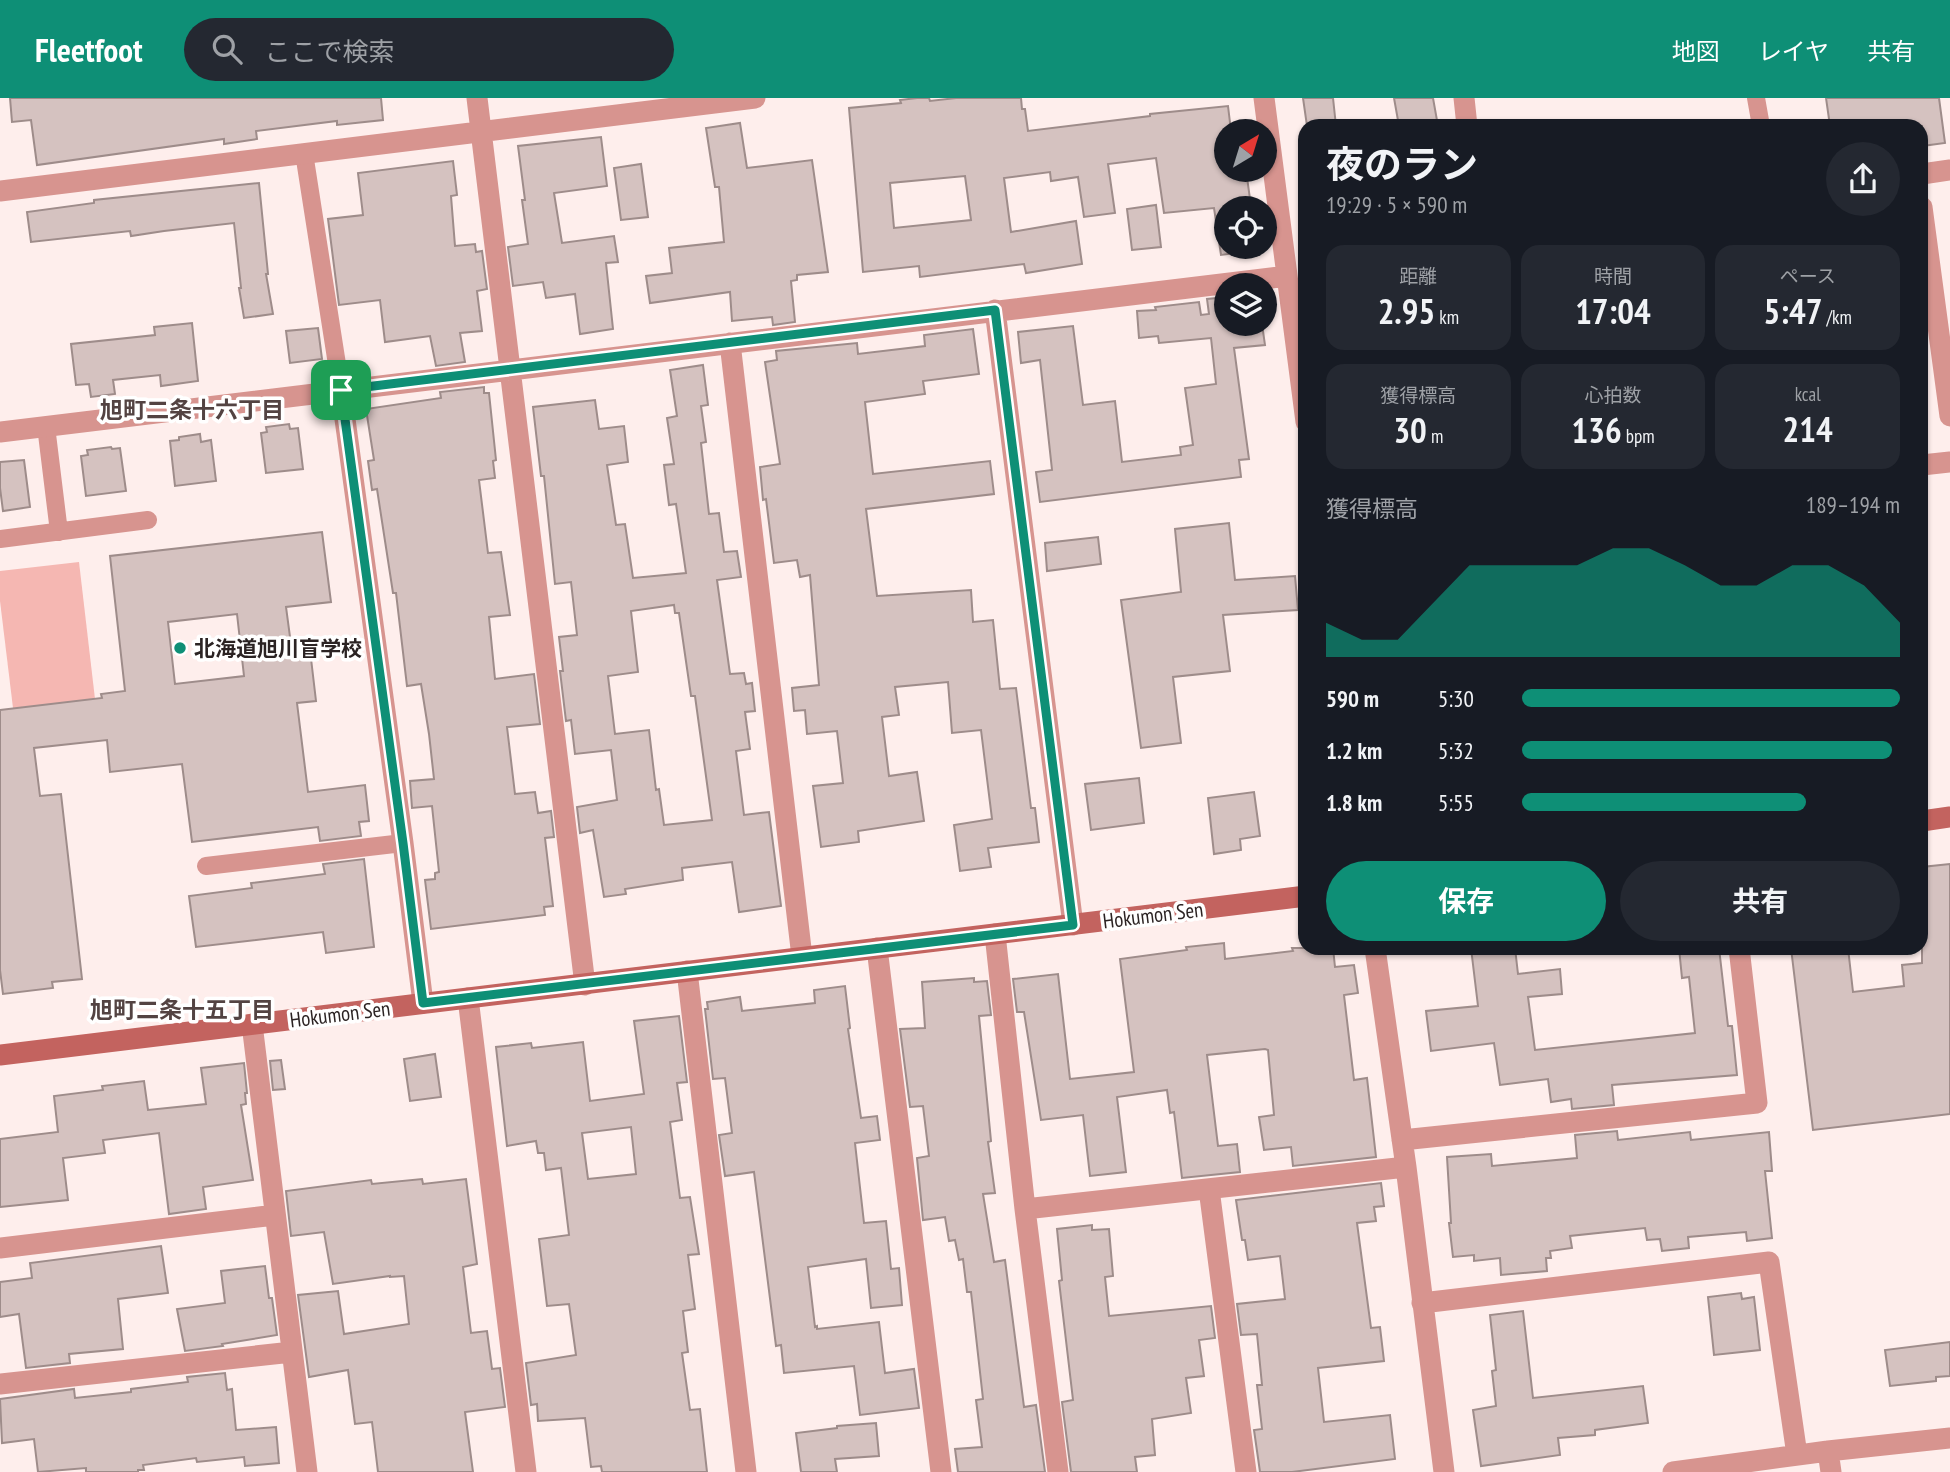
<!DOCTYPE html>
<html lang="ja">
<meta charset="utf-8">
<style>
:root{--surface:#171b24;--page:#242831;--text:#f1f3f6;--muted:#9ea1a6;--accent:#0e8f76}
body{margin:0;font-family:"PT Sans Narrow","Noto Sans JP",sans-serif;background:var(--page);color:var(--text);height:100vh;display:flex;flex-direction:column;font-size:26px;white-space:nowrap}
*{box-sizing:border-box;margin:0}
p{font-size:23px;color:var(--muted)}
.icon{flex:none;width:38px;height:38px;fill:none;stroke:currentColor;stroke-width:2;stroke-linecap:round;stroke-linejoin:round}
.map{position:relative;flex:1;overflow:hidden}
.sheet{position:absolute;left:1298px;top:21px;width:630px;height:836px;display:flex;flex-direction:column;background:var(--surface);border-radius:21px;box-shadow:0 2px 5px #0004}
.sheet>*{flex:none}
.needle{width:46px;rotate:38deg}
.fabs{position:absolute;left:1214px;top:21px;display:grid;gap:14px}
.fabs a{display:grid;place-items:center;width:63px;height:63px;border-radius:50%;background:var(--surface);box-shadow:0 2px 5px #0004;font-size:35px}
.pin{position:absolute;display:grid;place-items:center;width:60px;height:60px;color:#fff;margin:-30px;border-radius:14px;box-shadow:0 4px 10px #0006}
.round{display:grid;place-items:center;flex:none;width:74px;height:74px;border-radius:37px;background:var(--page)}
.headline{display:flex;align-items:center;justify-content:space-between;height:119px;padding:0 28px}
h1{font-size:38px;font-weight:700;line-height:52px}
.stats{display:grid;grid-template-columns:repeat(3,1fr);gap:10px;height:119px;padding:7px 28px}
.stats div{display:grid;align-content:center;border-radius:18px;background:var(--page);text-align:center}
.stats b{font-size:35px;font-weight:700}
.stats small{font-size:19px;font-weight:400}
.stats p{font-size:19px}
.chart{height:196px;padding:14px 28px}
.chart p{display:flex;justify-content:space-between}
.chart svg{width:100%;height:126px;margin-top:7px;fill:var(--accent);opacity:.7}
.primary-button{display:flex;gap:14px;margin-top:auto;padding:14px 28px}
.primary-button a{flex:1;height:80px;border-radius:42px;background:var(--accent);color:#fff;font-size:28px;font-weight:700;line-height:80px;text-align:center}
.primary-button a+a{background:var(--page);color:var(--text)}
ul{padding:0 28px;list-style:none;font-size:23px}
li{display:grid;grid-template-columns:112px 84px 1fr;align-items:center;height:52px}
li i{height:18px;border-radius:9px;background:var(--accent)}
header{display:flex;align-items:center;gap:42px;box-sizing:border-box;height:98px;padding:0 35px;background:var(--accent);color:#fff}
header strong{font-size:33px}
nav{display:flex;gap:38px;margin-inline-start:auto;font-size:24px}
.search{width:490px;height:63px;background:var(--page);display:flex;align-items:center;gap:18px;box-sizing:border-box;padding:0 24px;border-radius:38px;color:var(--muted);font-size:26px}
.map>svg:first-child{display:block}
.water{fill:#f5b7b2}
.building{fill:#d5c2c0;stroke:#9e8c8a;stroke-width:2;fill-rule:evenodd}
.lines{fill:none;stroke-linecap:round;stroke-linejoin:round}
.lane{stroke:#d7948f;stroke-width:18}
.street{stroke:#d7948f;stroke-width:21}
.secondary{stroke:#c3635f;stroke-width:21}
.route-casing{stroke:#fff;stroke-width:14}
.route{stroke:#0e8f76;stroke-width:9}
.poi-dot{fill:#0e8f76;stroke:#fff;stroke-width:2.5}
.labels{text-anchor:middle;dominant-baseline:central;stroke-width:7;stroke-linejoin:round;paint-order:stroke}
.poi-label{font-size:21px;font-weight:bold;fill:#2b2323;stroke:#fff;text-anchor:start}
.street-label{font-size:21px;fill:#2b2323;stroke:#fff}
.neighbourhood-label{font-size:23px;font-weight:bold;fill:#534342;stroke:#fff}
</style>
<header>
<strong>Fleetfoot</strong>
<div class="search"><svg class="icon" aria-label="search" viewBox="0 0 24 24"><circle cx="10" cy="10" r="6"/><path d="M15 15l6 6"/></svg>ここで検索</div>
<nav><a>地図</a><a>レイヤ</a><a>共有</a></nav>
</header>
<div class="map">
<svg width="1950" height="1374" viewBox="0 0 1950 1374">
<rect width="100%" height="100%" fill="#feeeec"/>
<path class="water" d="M79,464L95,601L13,610L0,503V473Z"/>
<path class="building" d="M10,0H381L383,22L337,27V23L256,33L257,41L224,46V41L37,67L31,22L12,24Z
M917,0H929L930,3L956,0H1021L1022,11H1025L1028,33L1150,18V16L1228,8L1231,33H1227V72H1246L1250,101H1252L1253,110H1227V149H1258V152L1221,157L1214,110L1164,115L1156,60L1108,66L1115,115L1084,119L1078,79L1051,83L1050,74L1004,80L1011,134L1076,123L1082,166L1026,175L1024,166L920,179L919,168L863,174L849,10L901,5L900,2ZM965,78L971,122L894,130L890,85Z
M1303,0H1333L1336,28H1307Z
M1394,0H1433L1438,28H1399Z
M1826,0H1939L1945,45L1922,48V28H1830Z
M740,25L747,70L812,62L828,174L797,177V182L791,183L795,224L773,227L772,219L732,223L730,194L650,205L646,178L672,175L669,150L724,144L719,89H715L706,30Z
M601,39L607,88L554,95L562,145L614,138L618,164L606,165L613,231L580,236L575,196L546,200L543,184L513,188L508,149L528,146L522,102H525L518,48Z
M453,63L457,97L451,98L455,148L475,146L476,154L482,153L487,191L477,193L482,233L460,235L465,264L436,268L430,238L385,244L380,202L339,207L328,121L363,117L358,75Z
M641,66L648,119L621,122L614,70Z
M259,85L268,176H266L273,216L244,220L239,190H241L234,125L164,133L131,138L130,133L31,144L27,114L94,105V102Z
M1156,107L1161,149L1132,152L1127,111Z
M1227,199V226H1262L1265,247L1234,250L1249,361L1239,362L1241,379L1040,404L1036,374L1052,372L1040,262L1021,265L1018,234L1073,228L1083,307L1115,303L1122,364L1181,357L1180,349L1193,347L1185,290L1216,286L1211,240L1159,245L1158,238L1139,240L1137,213L1156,212L1155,209L1199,204L1201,217L1209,216L1207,201Z
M192,225L198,283L161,288L160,277L113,282L115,296L91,299L89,286L76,287L71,246L155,237L154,229Z
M318,230L322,261L290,265L286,233Z
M973,231L979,276L923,283L925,296L865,304L873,376L990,363L994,396L866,411L877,498L971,492L973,524L993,522L1000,591L1016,590L1031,710H1035L1039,744L988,750L991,769L960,773L954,727L992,721L981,632L952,635L948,584L895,589L899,617L882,619L889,678L917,674L924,723L858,733L859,744L821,749L813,688L843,685L837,633L807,636L805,612L794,613L792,590L819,587L810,477L800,479L797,462L774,465L766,401L763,402L760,369L780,366L765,264L777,262L776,253L857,245L858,256L925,248L924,237Z
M703,267L708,307L701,308L706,344L701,345L709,416L719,415L724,454L737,453L741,479L717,482L730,576L744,575L746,586L752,585L755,613L745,614L750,651L736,653L744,717L769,714L781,808L739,814L732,764L682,770L683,782L625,791L626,796L604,799L593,732L580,735L577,709L617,702L611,652L575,656L571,622L566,623L560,573H563L559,539L577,537L571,484L555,486L544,378H541L533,309L595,302L599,331L624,328L628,364L607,367L616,427L625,426L633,480L686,475L676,406L669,407L664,367L674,366L667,320L677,318L670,272ZM674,507L675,515H679L691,598H695L712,722L664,727L659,691L656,692L649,632L615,636L608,578L638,574L631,513Z
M484,289V295H489L496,362L493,363L495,380L479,382L488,455L501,454L510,517L489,519L495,581L534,576L540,626L507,629L515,696L535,694L538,715L551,713L554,739L545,740L553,808L544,809L545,817L431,831L425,782L435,781V775L439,774L432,708L412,710L410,683L434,681L429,636L421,586L407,588L396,495H393L377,391L372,392L368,363L374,362L366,311L441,300L440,294Z
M289,326L290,331L298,330L303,371L266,375L261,335L267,334L266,329Z
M200,336L201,344L211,342L216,383L175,388L170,343L179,342V339Z
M111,349L112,351L120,350L126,393L86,398L81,358L88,357L87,352Z
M24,362L30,409L3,413L0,390V364Z
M1229,425L1235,482L1295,478L1298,512L1223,517L1230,573L1173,579L1181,645L1141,650L1121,502L1181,494L1175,431Z
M322,434L331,504L286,509L292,554L310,552L316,603L297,605L308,694L365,687L369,723L359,724L361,738L320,743L318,729L192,744L182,666L110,674L107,642L34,650L40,698L61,696L82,881L52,884L53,890L3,896L0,872V612L102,600L101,596L125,593L110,458ZM237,516L244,578L175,586L168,524Z
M1098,439L1101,466L1047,473L1045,445Z
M1139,680L1144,725L1091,732L1085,686Z
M1254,694L1260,738L1240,741L1241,752L1214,756L1208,700Z
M364,761L374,849L326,855L323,834L196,849L189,798L252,790L251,785L325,776L323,766Z
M1950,766V1016L1813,1032L1791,850H1848L1853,894L1904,888L1902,867L1922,865V769Z
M1224,845L1225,861L1293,853L1292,850H1333L1335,869L1354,867L1358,895L1344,897L1354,982L1367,980L1376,1059L1293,1068L1291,1049L1264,1052L1259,1019L1274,1017L1268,952L1265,951L1207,957L1218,1048L1237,1046L1240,1074L1182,1080L1174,1014L1170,1015L1167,992L1117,999L1126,1074L1090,1078L1083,1017L1041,1022L1024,914H1017L1013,881L1058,876L1070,981L1134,974L1120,861L1187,852L1186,849Z
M1471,850H1515L1518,876L1560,871L1562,896L1528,899L1535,952L1695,935L1689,879L1682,880L1679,850H1719L1728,928H1732L1737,977L1612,987L1614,1007L1572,1011L1571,1001L1551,1004L1548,981L1500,987L1494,945L1431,953L1426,913L1478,908Z
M974,880V884L987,883L991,917L979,918L991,1043L988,1044L995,1095L983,1096L994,1164L1005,1162L1024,1309L1036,1307L1045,1374H958L955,1351L982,1349L976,1302L983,1301L971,1194H967L963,1161L959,1162L955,1142L949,1143L945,1119L923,1122L917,1060L929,1058L923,1008L910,1009L900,931L925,930L922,884Z
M845,888L850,930L848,931L861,1020L877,1018L880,1042L855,1045L864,1125L886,1123L891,1171L899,1170L902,1207L871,1210L866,1161L808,1169L815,1229L817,1228V1231L879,1224L885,1275L914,1271L919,1310L860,1317L854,1268L784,1275L781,1247L776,1248L754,1074L725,1078L719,1037L732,1035L725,980L713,981L705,911H708L707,904L740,899L742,913L815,905L814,892Z
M679,918L687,984L677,985L682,1022L670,1024L680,1100L690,1099L699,1156L688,1157L695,1211L683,1213L688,1254L682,1255L690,1312L700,1311L707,1374H602L601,1368L591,1369L585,1320L538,1323L537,1306L531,1307L526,1265L576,1257L569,1206L547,1208L539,1141L569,1137L561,1070L546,1072L544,1055H538L536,1043L507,1048L496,949L531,945L532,950L583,944L590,1003L644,996L634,923ZM631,1029L636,1076L588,1081L582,1035Z
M435,956L441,999L410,1003L404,961Z
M281,962L285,991L273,992L270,963Z
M244,965L247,995H245L246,1006L241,1007L253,1082L203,1089L206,1111L169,1116L159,1035L103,1042L105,1055L63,1060L68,1102L0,1109V1041L58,1034L54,998L103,992L102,988L144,983L148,1012L206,1006L201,970Z
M1617,1033L1618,1042L1690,1034L1691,1042L1769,1034L1772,1073H1765L1772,1140L1747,1143L1746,1134L1688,1139L1689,1150L1662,1153L1660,1141L1647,1142L1645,1130L1570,1138L1572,1150L1550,1153L1551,1160H1546L1547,1173L1501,1177L1500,1160L1474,1163V1157L1453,1159L1449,1125H1451L1447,1059L1491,1056L1492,1068L1577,1060L1575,1037Z
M422,1081L423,1086L466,1081L477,1166L463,1169L471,1235L487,1233L492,1271L500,1270L505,1309L465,1314L473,1374H378L372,1324L355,1326L348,1272L309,1279L298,1197L338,1193L344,1236L409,1226L404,1178L390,1179V1178L333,1186L324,1134L291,1138L286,1093L371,1082L372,1086Z
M1381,1085L1384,1108L1374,1109L1376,1123L1357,1125L1371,1230L1380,1229L1384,1263L1318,1270L1324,1324L1390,1317L1395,1361L1292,1374H1260L1254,1332L1262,1331L1257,1287H1262L1257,1236L1241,1237L1237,1206L1285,1201L1280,1158L1248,1162L1245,1142H1242L1236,1102Z
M1092,1127V1132L1109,1131L1113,1178L1105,1179L1109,1218L1211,1208L1215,1240L1199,1242L1204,1278L1186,1280L1191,1315L1152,1321L1155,1357L1135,1359L1137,1374H1071L1062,1304L1073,1302L1059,1183L1062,1182L1057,1131Z
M161,1148L168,1195L118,1201L123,1251L69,1256L70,1265L26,1270L19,1216L0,1219V1184L32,1180L30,1165Z
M265,1168L269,1200H272L277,1237L222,1246L223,1248L185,1253L177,1211L225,1205L221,1173Z
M1741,1195L1742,1201L1754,1199L1760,1252L1714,1257L1708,1199Z
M1523,1213L1533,1300L1643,1288L1648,1325L1595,1332V1337L1558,1340L1560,1357L1481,1368L1473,1312L1496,1308L1492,1273L1496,1272L1490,1217Z
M1950,1244V1278L1936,1279V1283L1890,1288L1885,1252Z
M225,1275L227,1292L232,1291L236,1332L276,1329L279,1365L245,1368L244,1359L197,1364L196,1360L143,1367L144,1372H138V1374H86V1370L38,1374L34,1341L2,1345L0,1301L74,1291L75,1300L131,1294V1291L188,1284L187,1279Z
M876,1325L879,1358L835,1361L837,1374H801L796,1335L837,1330V1328Z"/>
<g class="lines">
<path class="lane" d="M1756,0L1761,28
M304,55L341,292
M46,328L59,434
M0,441L148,422
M206,768L403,745"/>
<path class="street" d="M477,0L585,887
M1264,0L1306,324
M1464,0L1467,28
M1922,76L1950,72
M0,93L755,0
M1922,109L1950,318
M995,212L1073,827
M730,245L802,859
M341,292L403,745L423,905
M0,334L1287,178
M1922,367L1950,364
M995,836L1025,1111L1058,1374
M877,850L941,1374
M1375,850L1406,1069L1444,1374
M687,873L746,1374
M468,900L526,1374
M252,926L307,1374
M1402,1042L1757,1005L1739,850
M1209,1091L1246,1374
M1025,1111L1406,1069
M0,1150L275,1117
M1422,1205L1769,1164L1797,1357
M0,1286L292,1254
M1828,1353L1831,1374
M1673,1374L1828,1353L1950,1340"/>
<path class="secondary" d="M1922,723L1950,719
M0,957L1306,798"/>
</g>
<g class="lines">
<g class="route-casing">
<path id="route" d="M995,212L1073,827L423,905L403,745L341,292Z"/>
</g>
<use href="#route" class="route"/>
</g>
<circle class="poi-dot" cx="180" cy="550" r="7"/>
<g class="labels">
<g class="poi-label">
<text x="194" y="550">北海道旭川盲学校</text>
</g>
<g class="street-label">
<text transform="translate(1153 817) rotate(-7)">Hokumon Sen</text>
<text transform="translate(340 916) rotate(-7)">Hokumon Sen</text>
</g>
<g class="neighbourhood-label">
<text x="192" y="311">旭町二条十六丁目</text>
<text x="182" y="911">旭町二条十五丁目</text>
</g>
</g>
</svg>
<div class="fabs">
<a><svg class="needle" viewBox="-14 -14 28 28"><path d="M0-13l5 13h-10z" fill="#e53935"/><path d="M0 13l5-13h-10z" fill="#9ea1a6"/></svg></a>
<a><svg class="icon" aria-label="locate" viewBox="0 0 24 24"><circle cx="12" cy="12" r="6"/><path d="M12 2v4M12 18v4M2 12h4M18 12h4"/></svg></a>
<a><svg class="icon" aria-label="layers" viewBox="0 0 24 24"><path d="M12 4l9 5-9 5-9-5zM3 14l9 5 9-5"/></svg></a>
</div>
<div class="pin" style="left:341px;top:292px;background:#1e9e55"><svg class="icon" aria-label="arrive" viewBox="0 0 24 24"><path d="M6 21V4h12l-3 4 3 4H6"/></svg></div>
<section class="sheet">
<div class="headline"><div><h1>夜のラン</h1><p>19:29 · 5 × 590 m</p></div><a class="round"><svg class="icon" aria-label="share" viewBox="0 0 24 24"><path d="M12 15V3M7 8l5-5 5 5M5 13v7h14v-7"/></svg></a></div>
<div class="stats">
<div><p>距離</p><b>2.95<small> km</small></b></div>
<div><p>時間</p><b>17:04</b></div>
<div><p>ペース</p><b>5:47<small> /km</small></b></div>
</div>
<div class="stats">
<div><p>獲得標高</p><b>30<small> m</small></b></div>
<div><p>心拍数</p><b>136<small> bpm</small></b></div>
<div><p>kcal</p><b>214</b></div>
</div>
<div class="chart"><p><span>獲得標高</span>189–194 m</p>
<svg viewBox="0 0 160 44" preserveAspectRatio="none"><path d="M0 44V32L10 38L20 38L30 25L40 12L50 12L60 12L70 12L80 6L90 6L100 12L110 19L120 19L130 12L140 12L150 19L160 32V44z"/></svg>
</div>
<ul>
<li><b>590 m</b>5:30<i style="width:100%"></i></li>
<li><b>1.2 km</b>5:32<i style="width:98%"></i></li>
<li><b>1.8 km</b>5:55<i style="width:75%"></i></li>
</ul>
<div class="primary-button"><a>保存</a><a>共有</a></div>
</section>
</div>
